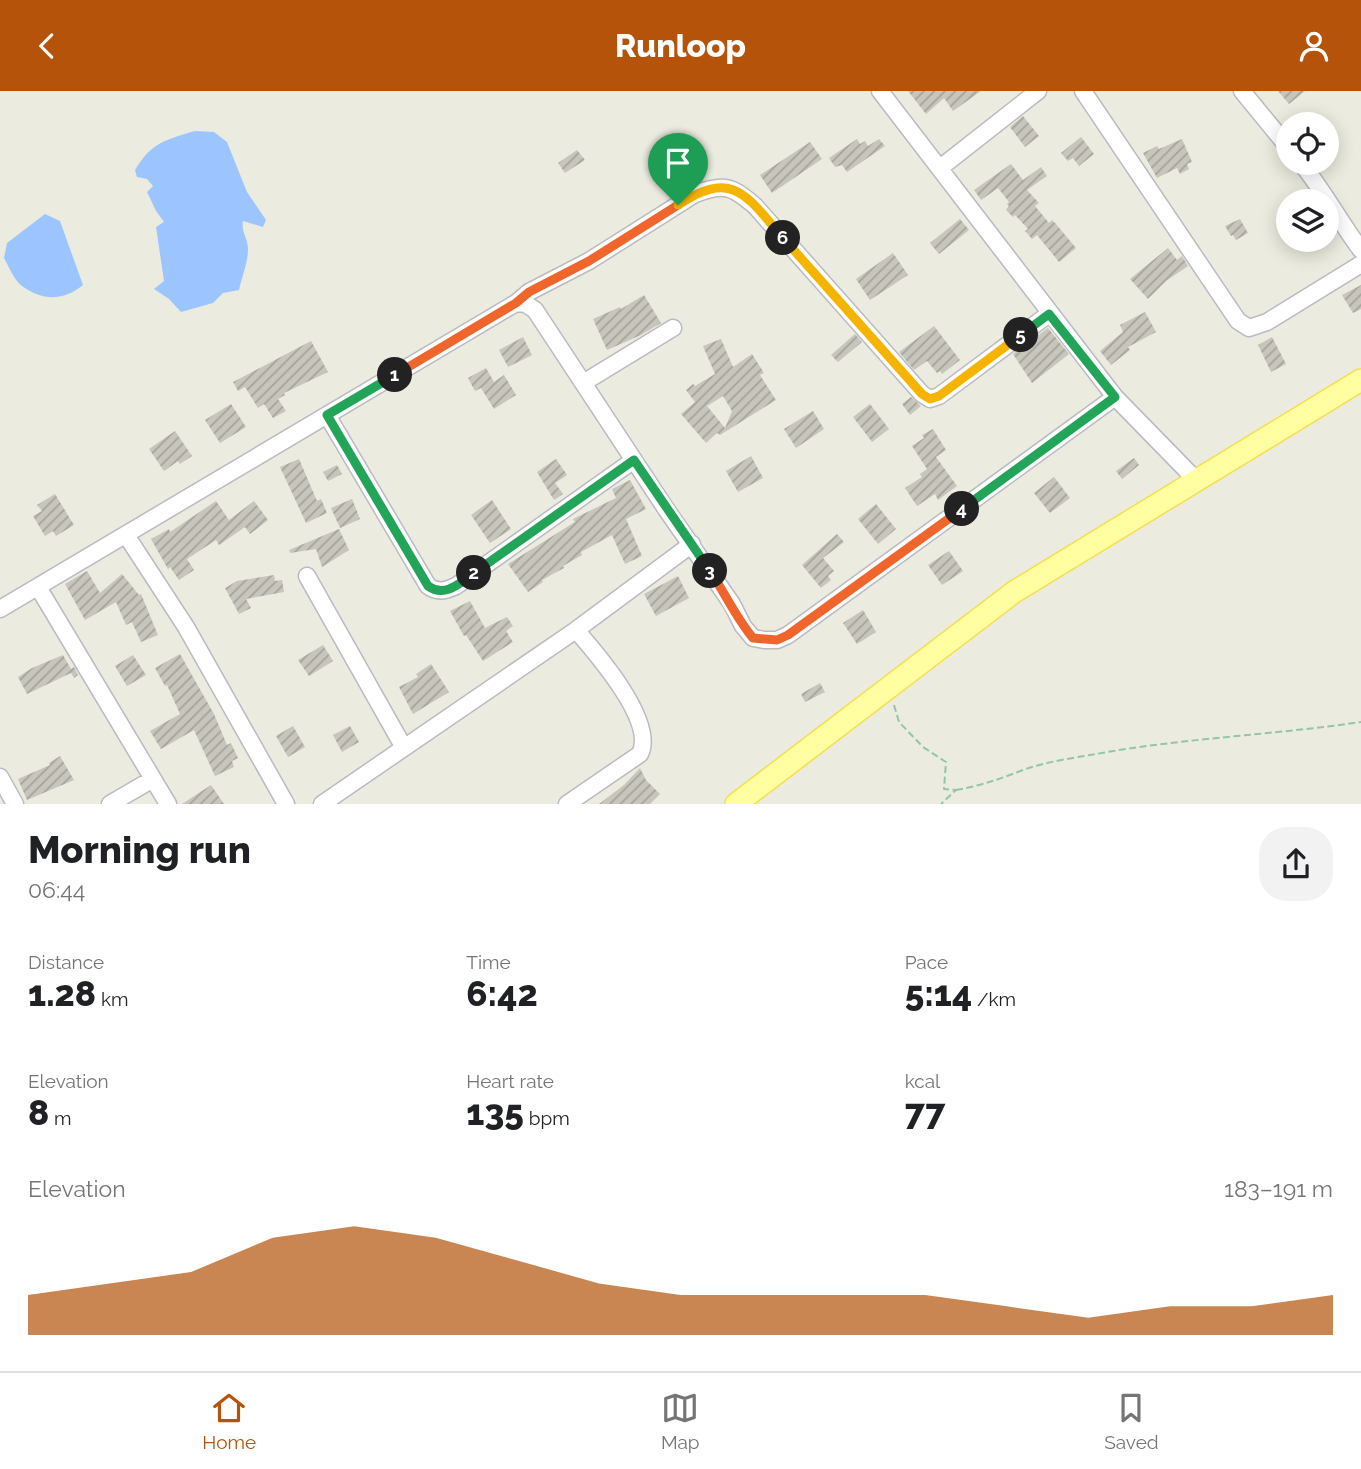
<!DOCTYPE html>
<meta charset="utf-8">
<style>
:root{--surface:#fff;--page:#f2f2f2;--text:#202124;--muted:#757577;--line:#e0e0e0;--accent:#b45309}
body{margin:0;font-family:Raleway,sans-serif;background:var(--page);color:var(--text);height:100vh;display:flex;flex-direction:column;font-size:26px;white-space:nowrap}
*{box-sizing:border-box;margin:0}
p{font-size:23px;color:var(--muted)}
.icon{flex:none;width:38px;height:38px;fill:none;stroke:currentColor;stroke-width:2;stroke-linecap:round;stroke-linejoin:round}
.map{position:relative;height:713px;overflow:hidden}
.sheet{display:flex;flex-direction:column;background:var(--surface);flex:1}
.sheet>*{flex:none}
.buttons{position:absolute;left:1276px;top:21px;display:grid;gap:14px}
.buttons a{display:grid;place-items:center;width:63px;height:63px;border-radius:50%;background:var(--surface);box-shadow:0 4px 18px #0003;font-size:35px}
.pin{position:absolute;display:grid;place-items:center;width:60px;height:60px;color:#fff;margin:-72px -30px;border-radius:50% 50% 50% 0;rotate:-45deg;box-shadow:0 0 7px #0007}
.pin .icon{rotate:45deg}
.km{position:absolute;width:35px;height:35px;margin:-18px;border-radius:50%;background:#222;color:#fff;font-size:19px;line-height:35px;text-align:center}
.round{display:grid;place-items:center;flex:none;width:74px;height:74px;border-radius:28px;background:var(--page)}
.head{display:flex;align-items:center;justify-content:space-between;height:119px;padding:0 28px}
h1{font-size:38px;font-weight:800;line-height:52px}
.figures{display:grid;grid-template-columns:repeat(3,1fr);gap:10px;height:119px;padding:7px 28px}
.figures div{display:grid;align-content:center}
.figures b{font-size:35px;font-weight:800}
.figures small{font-size:19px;font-weight:400}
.figures p{font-size:19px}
.chart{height:196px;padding:14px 28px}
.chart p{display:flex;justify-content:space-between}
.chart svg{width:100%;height:126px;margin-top:7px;fill:var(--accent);opacity:.7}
header{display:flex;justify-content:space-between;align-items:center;height:91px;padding:0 28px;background:var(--accent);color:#fff;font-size:32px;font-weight:800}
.menu{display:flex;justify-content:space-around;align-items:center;height:98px;border-top:2px solid var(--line);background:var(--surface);font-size:19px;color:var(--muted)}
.menu a{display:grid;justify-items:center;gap:4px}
.menu .selected{color:var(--accent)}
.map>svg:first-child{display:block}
.water{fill:#9cc5ff}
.building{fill:url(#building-hatch);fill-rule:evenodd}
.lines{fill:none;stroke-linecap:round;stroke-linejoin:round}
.minor-casing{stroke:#babbc2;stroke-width:19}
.major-casing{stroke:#f5df4f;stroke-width:24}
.path{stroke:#92c6a8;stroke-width:2;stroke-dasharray:7 3.5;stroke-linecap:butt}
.minor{stroke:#fff;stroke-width:16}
.major{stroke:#fffea1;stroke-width:21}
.split-1-casing{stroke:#fff;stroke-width:14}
.split-2-casing{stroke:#fff;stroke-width:14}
.split-3-casing{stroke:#fff;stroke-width:14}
.split-4-casing{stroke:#fff;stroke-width:14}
.split-5-casing{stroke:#fff;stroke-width:14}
.split-6-casing{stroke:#fff;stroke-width:14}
.split-7-casing{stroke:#fff;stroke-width:14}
.split-1{stroke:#f0652b;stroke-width:9}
.split-2{stroke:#22a559;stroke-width:9}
.split-3{stroke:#22a559;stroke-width:9}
.split-4{stroke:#f0652b;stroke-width:9}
.split-5{stroke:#22a559;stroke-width:9}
.split-6{stroke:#f5b400;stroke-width:9}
.split-7{stroke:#f5b400;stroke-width:9}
</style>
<header><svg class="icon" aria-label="back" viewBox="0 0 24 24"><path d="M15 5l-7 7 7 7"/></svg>Runloop<svg class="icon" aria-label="person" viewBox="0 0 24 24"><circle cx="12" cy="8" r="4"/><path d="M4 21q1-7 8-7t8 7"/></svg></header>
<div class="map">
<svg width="1361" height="713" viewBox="0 0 1361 713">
<defs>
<pattern id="building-hatch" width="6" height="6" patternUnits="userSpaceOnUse" patternTransform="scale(1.75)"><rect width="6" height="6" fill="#c7c5bc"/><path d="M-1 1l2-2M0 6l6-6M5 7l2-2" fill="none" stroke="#a4a39c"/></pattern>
</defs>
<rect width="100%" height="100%" fill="#ecebdf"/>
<path class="water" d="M195,40L214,41L227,51L247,101L266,129L263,136L243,130C241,141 248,147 248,158C248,172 242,185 239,199L223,202L213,212L181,221L169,208L154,198L164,190L156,136L164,131L156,120L147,101L153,95L147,88L137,86L135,79C152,51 165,49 195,40Z
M45,123L60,130L83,194C64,210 42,210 22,195C14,189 9,176 4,167L7,152Z"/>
<path class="building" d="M908,0H981L953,20L944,7L926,23Z
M1278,0H1305L1289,13Z
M1023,25L1039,45L1025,56L1010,36Z
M1081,46L1094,63L1079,75L1073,67L1068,70L1061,62Z
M857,48L860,53L865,50L868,55L879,48L885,55L847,81L842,74L835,76L829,67Z
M1182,48L1192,71L1187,73L1189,78L1180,83L1177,77L1157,87L1143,62L1157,55L1159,58Z
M810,51L822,68L772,102L760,84Z
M577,59L585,69L565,82L558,72Z
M1011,73L1023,89L1041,76L1047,85L1027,99L1039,112L1035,115L1049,132L1052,129L1056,133L1076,157L1059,171L1037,144L1032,148L1025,140L1028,138L1015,124L1013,126L1006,119L1009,115L1007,113L1009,111L998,97L981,109L974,99Z
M960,128L969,139L939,163L930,152Z
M1240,128L1248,142L1236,149L1233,144L1231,145L1225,135Z
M1168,157L1177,169L1182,165L1188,175L1166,190L1148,208L1130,188Z
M893,162L908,184L870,209L856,188Z
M1361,194V218L1353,222L1342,204Z
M644,204L661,232L641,244L607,259L593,228L620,216L621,218Z
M1145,221L1156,241L1128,256L1130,259L1111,274L1100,260L1123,241L1120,234Z
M934,235L960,269L942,283L940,280L937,282L927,270L914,279L899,261Z
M1048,237L1069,263L1032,292L1013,263Z
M855,243L862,251L838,271L831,264Z
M523,246L532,264L508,276L499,259Z
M1272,246L1286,273L1271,281L1258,254Z
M721,248L733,276L752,263L764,282L760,284L776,309L720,344L717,342L706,352L681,323L695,311L686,299L693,293L695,295L715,283L703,255ZM723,305L732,320L725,337L707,315Z
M311,250L328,281L284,302L285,304L278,308L286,320L273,327L264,313L258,317L245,296L238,300L233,291Z
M486,277L494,291L504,284L516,304L494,318L481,297L475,300L468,287Z
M911,306L921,315L910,324L902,313Z
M231,313L246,336L220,352L205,329Z
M870,313L889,338L872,351L853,326Z
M813,320L824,338L796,357L784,338Z
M933,338L946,359L936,366L957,395L938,409L935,403L917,415L905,397L922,386L920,383L927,378L912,355L924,347L922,344Z
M175,340L192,365L180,373L178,370L164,380L149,358Z
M751,365L763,387L738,401L726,380Z
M1134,367L1139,374L1122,388L1116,380Z
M299,368L317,410L321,408L327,422L306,432L280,376Z
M556,368L567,384L555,392L563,403L554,409L537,381Z
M337,374L342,383L328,390L323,381Z
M1054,386L1070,407L1050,422L1034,402Z
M630,389L646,418L626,428L642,465L625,473L612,444L581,461L582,464L563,475L564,477L542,489L543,491L528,501L508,473L575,431L573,428L616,407L612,398Z
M55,403L74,434L56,445L53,440L45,445L33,425L42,420L37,414Z
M352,408L360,428L340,437L331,417Z
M492,409L511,438L490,452L471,424Z
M216,410L229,429L254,410L268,429L250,443L245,436L219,454L216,449L187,468L194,479L179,489L170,476L168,478L151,448L169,438L170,441Z
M876,413L896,438L878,453L858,428Z
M339,438L349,459L322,476L316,458L290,462L289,459Z
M837,443L844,451L823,467L834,480L828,485L831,489L821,497L802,474Z
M949,460L963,480L942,494L928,474Z
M87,480L100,502L122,483L139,504L141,503L158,544L141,551L132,531L126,534L116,511L85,529L65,493Z
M274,484L275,490L282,489L284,501L246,508L251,517L239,523L225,497L237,490Z
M678,485L689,507L656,525L644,503Z
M470,510L485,537L507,526L513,535L506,540L513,551L483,570L466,544L464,545L450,520Z
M863,519L876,541L857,553L843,532Z
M323,554L333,570L309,585L298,569Z
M180,563L214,623L227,654L231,652L238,667L232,670L234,676L215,685L194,639L161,658L150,640L180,623L167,594L165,595L155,577Z
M63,564L71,578L74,576L78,584L74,587L71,582L27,603L18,586L32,577Z
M133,564L146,584L127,595L115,575Z
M431,573L449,601L413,623L399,596L418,586L416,583Z
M820,592L825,601L805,611L801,603Z
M293,635L305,656L288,666L276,645Z
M350,635L359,651L342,661L333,644Z
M60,665L74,689L27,709L18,688L50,674L49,672Z
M640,677L646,689L660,703L650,713H599L624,694Z
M211,694L224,713H182Z"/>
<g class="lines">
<g class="minor-casing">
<path id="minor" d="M880,0L1115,306L1196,389
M1083,0L1238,230L1249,237L1267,231L1361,173
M1242,0L1288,56
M1301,72C1323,99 1340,131 1361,159
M940,77L1038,0
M516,212L529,201L589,170L695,103C724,92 732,95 755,115L922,303L930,308L939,305L1049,223
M583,292L673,237
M327,324L428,495C438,502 445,500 456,495L634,369
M126,444L186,536L286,713
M307,485L403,655
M38,496L168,713
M0,518L516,212L526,213L535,219L666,418L732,513L743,535L753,547L764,549H777L788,544L1115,306
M0,686L15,713
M110,713L153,688
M322,713L576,539L692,453
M567,713L640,663C656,631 597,563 576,539"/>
</g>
<g class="major-casing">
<path id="major" d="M736,713L1014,501L1361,289"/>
</g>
<path class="path" d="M894,614L899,631L923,656L946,671L944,698L956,699L941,713
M956,699C983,694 997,689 1023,679C1045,671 1072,667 1096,663C1183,647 1273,644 1361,631"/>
<use href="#minor" class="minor"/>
<use href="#major" class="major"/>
</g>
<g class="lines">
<g class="split-1-casing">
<path id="split-1" d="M395,284L516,212L529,201L589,170L678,114"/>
</g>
<g class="split-2-casing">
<path id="split-2" d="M395,284L327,324L428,495C445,507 460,492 474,482"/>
</g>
<g class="split-3-casing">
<path id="split-3" d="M474,482L634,369L710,480"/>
</g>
<g class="split-4-casing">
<path id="split-4" d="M710,480C725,502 736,527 753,547L777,549L788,544L962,418"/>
</g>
<g class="split-5-casing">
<path id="split-5" d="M962,418L1115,306L1049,223L1021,244"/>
</g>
<g class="split-6-casing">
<path id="split-6" d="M783,147L922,303L930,308L939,305L1021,244"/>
</g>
<g class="split-7-casing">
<path id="split-7" d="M678,114C733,77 747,105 783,147"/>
</g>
<use href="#split-1" class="split-1"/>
<use href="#split-2" class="split-2"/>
<use href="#split-3" class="split-3"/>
<use href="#split-4" class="split-4"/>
<use href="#split-5" class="split-5"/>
<use href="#split-6" class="split-6"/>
<use href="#split-7" class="split-7"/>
</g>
</svg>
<div class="buttons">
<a><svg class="icon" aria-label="locate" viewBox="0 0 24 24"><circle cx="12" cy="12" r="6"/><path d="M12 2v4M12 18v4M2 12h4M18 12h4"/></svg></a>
<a><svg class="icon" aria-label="layers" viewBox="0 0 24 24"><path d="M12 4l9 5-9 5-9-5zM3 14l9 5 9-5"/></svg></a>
</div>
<div class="pin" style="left:678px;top:114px;background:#1e9e55"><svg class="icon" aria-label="arrive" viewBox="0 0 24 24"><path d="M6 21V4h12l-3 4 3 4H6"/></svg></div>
<b class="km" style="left:395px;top:284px">1</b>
<b class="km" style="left:474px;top:482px">2</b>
<b class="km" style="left:710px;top:480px">3</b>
<b class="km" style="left:962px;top:418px">4</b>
<b class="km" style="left:1021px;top:244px">5</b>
<b class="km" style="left:783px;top:147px">6</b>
</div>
<section class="sheet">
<div class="head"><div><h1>Morning run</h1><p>06:44</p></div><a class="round"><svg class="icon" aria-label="share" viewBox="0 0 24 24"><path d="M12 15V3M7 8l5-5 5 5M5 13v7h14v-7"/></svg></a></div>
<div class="figures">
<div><p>Distance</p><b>1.28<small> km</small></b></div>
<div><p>Time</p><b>6:42</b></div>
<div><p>Pace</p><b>5:14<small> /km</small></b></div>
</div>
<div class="figures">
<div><p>Elevation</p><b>8<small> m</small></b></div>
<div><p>Heart rate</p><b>135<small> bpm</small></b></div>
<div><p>kcal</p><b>77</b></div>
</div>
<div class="chart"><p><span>Elevation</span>183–191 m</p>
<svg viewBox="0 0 160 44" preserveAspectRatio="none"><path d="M0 44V30L10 26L20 22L30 10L40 6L50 10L60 18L70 26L80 30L90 30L100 30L110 30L120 34L130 38L140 34L150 34L160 30V44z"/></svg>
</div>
</section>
<nav class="menu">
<a class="selected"><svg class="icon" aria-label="home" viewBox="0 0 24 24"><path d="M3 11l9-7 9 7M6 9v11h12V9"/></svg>Home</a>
<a><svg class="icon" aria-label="map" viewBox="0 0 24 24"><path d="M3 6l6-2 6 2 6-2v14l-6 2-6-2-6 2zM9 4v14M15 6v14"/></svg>Map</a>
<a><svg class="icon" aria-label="saved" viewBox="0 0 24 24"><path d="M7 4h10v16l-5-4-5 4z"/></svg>Saved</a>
</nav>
